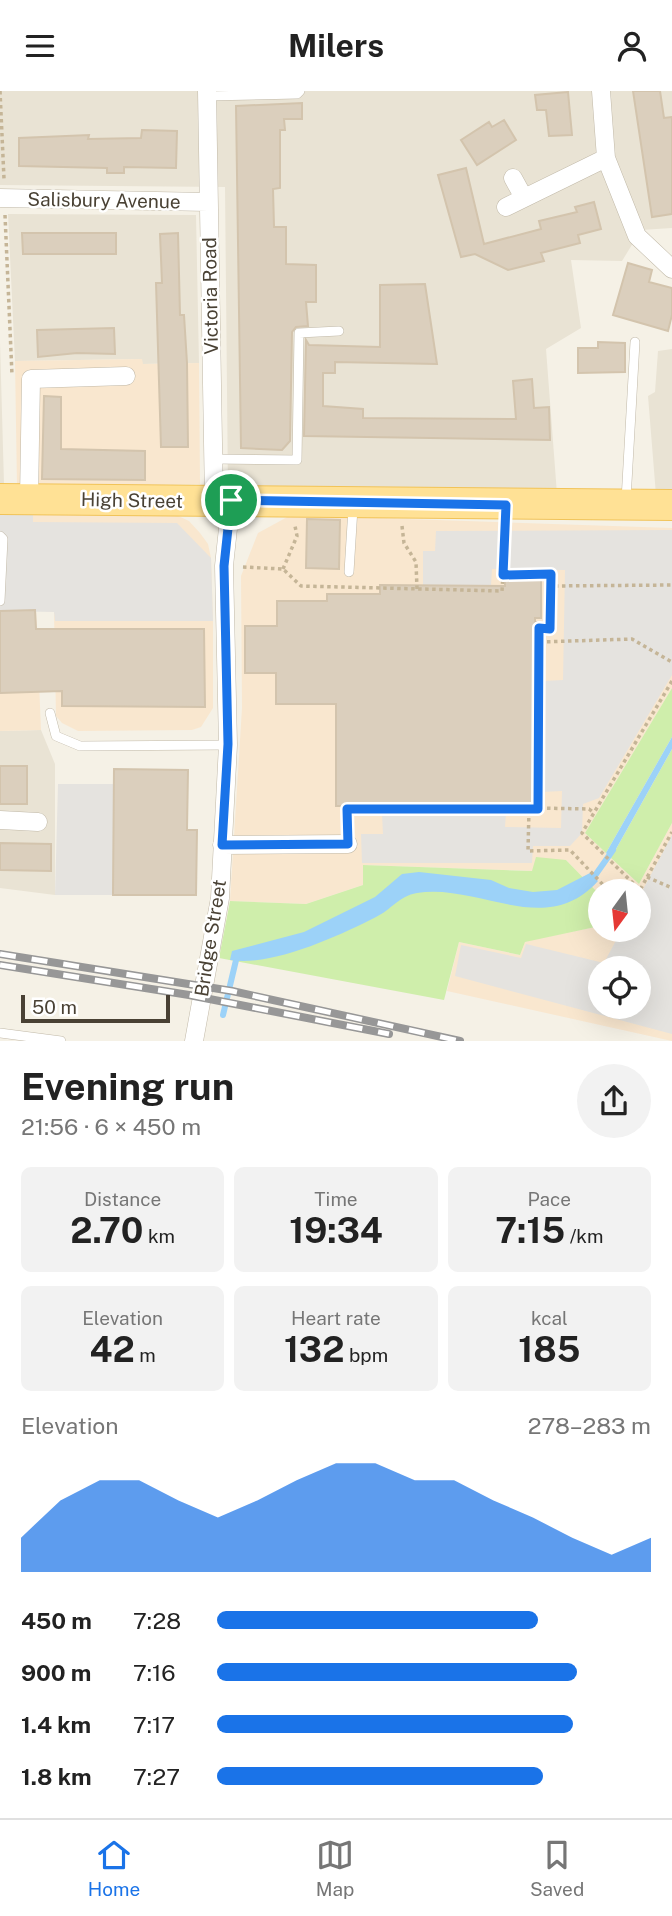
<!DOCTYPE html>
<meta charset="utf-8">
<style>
:root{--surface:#fff;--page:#f2f2f2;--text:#222;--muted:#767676;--line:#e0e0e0;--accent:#1a73e8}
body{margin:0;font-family:"Public Sans",sans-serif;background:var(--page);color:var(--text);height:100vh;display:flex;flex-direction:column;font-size:26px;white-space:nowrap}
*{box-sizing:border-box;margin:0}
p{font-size:23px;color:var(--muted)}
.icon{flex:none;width:38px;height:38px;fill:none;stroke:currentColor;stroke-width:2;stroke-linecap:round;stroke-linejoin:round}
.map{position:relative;height:950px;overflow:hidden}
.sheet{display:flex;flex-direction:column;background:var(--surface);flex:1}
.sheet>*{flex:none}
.needle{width:46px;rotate:195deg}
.controls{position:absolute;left:588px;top:788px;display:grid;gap:14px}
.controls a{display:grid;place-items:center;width:63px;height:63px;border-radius:50%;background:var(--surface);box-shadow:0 7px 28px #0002;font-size:35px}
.scale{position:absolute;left:21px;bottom:18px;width:149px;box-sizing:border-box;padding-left:7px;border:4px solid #494134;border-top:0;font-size:19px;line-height:24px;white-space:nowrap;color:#494134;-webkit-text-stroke:5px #fff;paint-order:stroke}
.pin{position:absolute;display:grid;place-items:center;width:60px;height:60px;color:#fff;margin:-30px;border:4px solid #fff;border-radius:50%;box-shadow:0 2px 7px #0007}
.round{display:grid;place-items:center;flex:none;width:74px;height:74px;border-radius:37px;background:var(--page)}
.overview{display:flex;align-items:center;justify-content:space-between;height:119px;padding:0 21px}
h1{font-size:38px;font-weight:700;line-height:52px}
.figures{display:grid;grid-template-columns:repeat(3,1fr);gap:10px;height:119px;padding:7px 21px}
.figures div{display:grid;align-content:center;border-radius:10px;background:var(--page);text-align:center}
.figures b{font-size:35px;font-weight:700}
.figures small{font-size:19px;font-weight:400}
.figures p{font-size:19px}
.chart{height:196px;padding:14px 21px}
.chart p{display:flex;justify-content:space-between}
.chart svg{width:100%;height:126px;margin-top:7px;fill:var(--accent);opacity:.7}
ul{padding:0 21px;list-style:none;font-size:23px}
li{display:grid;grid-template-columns:112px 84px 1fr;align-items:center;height:52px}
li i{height:18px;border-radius:9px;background:var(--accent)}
header{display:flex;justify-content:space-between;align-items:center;height:91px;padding:0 21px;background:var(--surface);font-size:32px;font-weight:700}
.tabs{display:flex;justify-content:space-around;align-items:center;height:98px;border-top:2px solid var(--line);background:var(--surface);font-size:19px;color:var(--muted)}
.tabs a{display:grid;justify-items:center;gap:4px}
.tabs .on{color:var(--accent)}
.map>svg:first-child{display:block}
.residential{fill:#e9e3d4}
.commercial{fill:#f9e7cf;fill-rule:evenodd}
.green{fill:#cfeeab}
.parking{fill:#e5e3df;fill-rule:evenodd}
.water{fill:#9cd2f8}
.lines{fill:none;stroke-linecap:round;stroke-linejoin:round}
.stream{stroke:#9cd2f8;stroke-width:6}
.building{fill:#dbcfbd;stroke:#d3c4ad;stroke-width:2}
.lane-casing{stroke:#c1b9a8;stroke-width:10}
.street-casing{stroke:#c1b9a8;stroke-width:19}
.primary-casing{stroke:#f1c358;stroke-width:32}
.path{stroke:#c5b597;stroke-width:3.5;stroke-dasharray:3.5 3.5;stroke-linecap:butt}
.lane{stroke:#fff;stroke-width:9}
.street{stroke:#fff;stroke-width:18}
.primary{stroke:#ffe195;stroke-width:30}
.rail-casing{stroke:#979797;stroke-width:8}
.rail{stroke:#fff;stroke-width:5;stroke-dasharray:16;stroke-linecap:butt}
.route-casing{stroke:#fff;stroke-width:14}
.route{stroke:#1a73e8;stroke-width:9}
.labels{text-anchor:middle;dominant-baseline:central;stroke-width:5;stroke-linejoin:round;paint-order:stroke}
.street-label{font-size:19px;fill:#494134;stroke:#fff}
</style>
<header><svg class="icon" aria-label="menu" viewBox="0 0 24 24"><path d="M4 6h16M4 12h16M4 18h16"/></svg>Milers<svg class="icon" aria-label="person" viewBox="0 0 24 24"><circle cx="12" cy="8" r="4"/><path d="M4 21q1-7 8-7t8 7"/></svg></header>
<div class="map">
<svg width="672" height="950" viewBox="0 0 672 950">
<rect width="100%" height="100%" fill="#f5f1e6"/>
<path class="residential" d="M0,0H672V137L641,139L622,170L571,169L581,237L546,258L557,403L228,399L225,96L0,94Z
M8,123L196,124L199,272L142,273V268L15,270Z
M0,251L4,393H0Z
M672,258V404H656L648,305L655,301L658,260Z
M41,639L55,673V804L0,797V640Z"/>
<path class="commercial" d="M142,268L143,273L199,272L200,393L17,396L15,270Z
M0,423H174L189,430L200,442L208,453L211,467L213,530V617L201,636L192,639L78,640L62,632L56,625L54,521L36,519L41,639L0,640Z
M291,424L672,437V597L585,742L639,793L672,732V950L447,900L459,851L520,864L525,851L535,848L600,835V838H639V800H600V804L566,769L533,780L363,774V794L306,813L230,810L242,617L241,485L258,442ZM600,877H639V915H600Z"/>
<path class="green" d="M672,597V646L606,762L585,742Z
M672,658V732L639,793L611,767Z
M536,766L566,769L600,804V835L525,851L520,864L459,851L444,909L219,867L230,810L306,813L363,794V774L532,780Z"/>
<path class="parking" d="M33,422V431L177,432L211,467L213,530H55L54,521L0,520V423Z
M672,439V584L599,707L583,713L582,742L570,755H533L532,772H362L361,743H383L382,723L506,722L505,736L561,737L562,700L542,701L543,590L563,589L565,479L492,478L491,494H423V460H435L436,440Z
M58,693H113V804H55Z
M672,744V943L455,885L461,854L521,867L526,853L604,872L622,838H639V806ZM600,877H639V915H600Z"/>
<path class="water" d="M672,646V658L611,767L606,762Z
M419,781L491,789L509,797L533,801L557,799L590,782L598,790C546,848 479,792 417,802C399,805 391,819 376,826C339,845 271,876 230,869L232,860L304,841L375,806L402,783Z"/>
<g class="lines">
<path class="stream" d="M589,793L613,759
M223,924L237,865"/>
</g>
<path class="building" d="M633,0H660L664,27L672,26V123L652,126Z
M568,1L572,44L549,45L546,19H537L535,4Z
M302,12V28H284L285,39H280V97L273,98L274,136H286V173L316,174V211H306L308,235L296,236L292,241L290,350L282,359L241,357L236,15Z
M504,29L516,49L477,74L461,49L489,31L492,36Z
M142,39L177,40L176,77L124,76V82H107V77L19,75V47L89,44L88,48L141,47Z
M466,77L484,153L541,138L539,130L577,121L575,116L594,111L601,138L578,144L580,152L541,162L544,170L508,179L475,163L461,166L438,84Z
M22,142H116V163H23Z
M178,142L180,224H184L187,272L188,356H161L156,192H162L160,143Z
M628,172L652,179L649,191L672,197V224L668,240L613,224Z
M425,193L437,273L335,271V282H323V315L363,318V327L516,328L513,290L532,288L534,317L549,316L550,349L304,345L306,249L309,254L380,256V194Z
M114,237L115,263L77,262L38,266L37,239Z
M598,251L625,252V281L578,282V257H598Z
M44,305L61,306V358L145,360V389L42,388Z
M307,428L340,429L339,478L306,477Z
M505,489H541V527H535V715H336V613H276V582H245V535H277V510H327V503H380V494L505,495Z
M35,519L36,538H204L205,616L62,615V600L0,602V520Z
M0,675H27V713H0Z
M114,678L188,679L187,739H197L196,804H113Z
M0,752L51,753V780L0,779Z"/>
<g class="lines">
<g class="lane-casing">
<path id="lane" d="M207,5L297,3L300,0
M213,368L297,369L299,242L339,240
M626,409L635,251
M0,445L3,448L0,510
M349,481L353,417
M50,622L56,645L80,655L228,654
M0,942L61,950"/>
</g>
<g class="street-casing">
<path id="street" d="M207,0L214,410
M606,67L637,145L672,178
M513,87L524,107
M0,107L208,111
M506,116L606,67L601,0
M29,408L31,288L126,285
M0,729L38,731
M222,754L348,753
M194,950L220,807L228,654L224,475L231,409"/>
</g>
<g class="primary-casing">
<path id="primary" d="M0,408L672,414"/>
</g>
<path class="path" d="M0,0L4,88
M5,124L12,284
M402,435L404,452L416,471L417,498
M505,436L503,484L551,483V495L672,494
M243,476L283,478L301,495L502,500L503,484
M283,478L297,445L295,435
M535,531L539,537L550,538L551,495
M539,537L538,717L589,718L594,722
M540,551L632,548L672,571
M672,590L582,742L640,799L672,741
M348,737L347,718H529L528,760L570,759L609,800
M647,786L672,797"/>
<use href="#lane" class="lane"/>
<use href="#street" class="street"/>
<use href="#primary" class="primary"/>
<g class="rail-casing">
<path id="rail" d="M0,863L232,900L460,950
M0,874L189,904L389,943"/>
</g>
<use href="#rail" class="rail"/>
</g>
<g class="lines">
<g class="route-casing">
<path id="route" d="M231,409L506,414L503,484L551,483L550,538L539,537L538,718H347L348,753L222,754L228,653L224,475Z"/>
</g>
<use href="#route" class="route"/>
</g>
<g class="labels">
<g class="street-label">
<text transform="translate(104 109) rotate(1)">Salisbury Avenue</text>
<text transform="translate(210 205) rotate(-91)">Victoria Road</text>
<text transform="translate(132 409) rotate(1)">High Street</text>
<text transform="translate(210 847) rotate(-81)">Bridge Street</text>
</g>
</g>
</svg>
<div class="controls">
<a><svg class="needle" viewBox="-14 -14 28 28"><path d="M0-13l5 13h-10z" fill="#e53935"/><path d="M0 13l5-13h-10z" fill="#767676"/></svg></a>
<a><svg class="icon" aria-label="locate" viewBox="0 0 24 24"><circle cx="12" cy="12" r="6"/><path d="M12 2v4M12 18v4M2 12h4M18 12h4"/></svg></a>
</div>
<div class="scale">50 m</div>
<div class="pin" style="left:231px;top:409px;background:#1e9e55"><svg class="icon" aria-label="arrive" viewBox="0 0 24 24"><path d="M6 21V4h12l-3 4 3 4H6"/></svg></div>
</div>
<section class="sheet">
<div class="overview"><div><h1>Evening run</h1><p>21:56 · 6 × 450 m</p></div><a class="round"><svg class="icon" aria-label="share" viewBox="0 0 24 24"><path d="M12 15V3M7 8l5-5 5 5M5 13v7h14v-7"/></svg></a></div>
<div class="figures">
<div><p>Distance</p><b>2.70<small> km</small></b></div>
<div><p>Time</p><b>19:34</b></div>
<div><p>Pace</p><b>7:15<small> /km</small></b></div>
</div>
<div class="figures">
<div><p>Elevation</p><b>42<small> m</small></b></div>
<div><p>Heart rate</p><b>132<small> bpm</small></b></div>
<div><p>kcal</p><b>185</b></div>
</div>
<div class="chart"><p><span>Elevation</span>278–283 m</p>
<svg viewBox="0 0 160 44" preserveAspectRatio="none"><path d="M0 44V32L10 19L20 12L30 12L40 19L50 25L60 19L70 12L80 6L90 6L100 12L110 12L120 19L130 25L140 32L150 38L160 32V44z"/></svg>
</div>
<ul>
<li><b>450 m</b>7:28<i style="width:74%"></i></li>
<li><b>900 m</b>7:16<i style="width:83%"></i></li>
<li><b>1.4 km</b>7:17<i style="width:82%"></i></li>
<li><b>1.8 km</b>7:27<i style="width:75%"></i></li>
</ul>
</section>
<nav class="tabs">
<a class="on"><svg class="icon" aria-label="home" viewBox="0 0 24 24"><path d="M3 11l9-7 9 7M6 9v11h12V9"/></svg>Home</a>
<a><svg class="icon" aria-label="map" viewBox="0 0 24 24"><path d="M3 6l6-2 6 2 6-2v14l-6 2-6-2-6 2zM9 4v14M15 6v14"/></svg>Map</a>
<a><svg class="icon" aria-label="saved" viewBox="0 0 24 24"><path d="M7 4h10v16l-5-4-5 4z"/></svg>Saved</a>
</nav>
